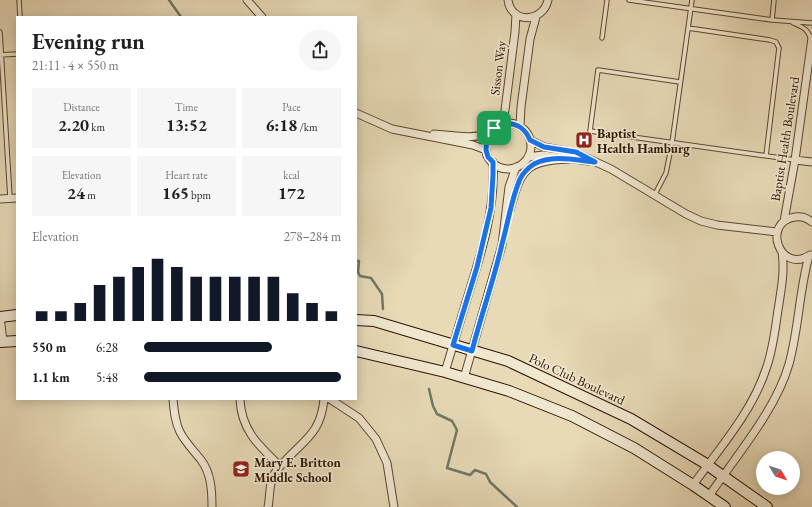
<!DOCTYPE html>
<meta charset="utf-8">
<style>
:root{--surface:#fff;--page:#f6f6f6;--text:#202124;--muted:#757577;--accent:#111827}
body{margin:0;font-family:"EB Garamond",serif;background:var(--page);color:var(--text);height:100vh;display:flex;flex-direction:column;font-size:15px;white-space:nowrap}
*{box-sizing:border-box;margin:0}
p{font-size:13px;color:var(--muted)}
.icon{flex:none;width:22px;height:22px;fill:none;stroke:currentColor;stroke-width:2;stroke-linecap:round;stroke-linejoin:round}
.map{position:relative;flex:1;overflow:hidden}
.details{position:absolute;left:16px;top:16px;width:341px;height:384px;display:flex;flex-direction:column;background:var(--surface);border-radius:0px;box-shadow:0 2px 10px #0003}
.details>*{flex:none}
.needle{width:26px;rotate:129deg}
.tools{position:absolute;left:756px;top:451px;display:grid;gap:8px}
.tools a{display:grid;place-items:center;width:44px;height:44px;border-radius:50%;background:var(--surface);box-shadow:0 2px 10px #0003;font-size:20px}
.pin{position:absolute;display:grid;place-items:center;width:34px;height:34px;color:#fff;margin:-17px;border-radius:8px;box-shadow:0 2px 6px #0006}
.round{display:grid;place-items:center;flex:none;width:42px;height:42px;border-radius:21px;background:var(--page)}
.headline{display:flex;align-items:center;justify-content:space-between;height:68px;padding:0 16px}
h1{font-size:22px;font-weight:700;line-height:30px}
.metrics{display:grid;grid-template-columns:repeat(3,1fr);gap:6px;height:68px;padding:4px 16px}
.metrics div{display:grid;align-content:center;border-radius:0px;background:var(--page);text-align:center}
.metrics b{font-size:17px;font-weight:700}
.metrics small{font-size:11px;font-weight:400}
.metrics p{font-size:11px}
.chart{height:112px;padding:8px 16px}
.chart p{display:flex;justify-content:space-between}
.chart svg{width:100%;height:72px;margin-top:4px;stroke:var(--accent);stroke-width:6}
ul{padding:0 16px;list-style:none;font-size:13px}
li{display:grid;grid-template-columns:64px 48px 1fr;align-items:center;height:30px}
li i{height:10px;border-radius:5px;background:var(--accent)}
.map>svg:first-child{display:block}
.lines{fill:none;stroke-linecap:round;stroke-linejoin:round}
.stream{stroke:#6d7868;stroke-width:2.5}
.lane-casing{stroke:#5c462e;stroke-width:5.5}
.street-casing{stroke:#5c462e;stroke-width:9}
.secondary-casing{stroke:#2e1400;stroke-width:12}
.lane{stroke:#f0e7d0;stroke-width:3.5}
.street{stroke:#f0e7d0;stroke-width:7}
.secondary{stroke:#f0e7d0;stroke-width:10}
.route-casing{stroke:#fff;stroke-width:8}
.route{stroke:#1a73e8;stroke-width:5}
.labels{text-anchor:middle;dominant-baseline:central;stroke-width:3.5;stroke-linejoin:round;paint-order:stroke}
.street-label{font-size:13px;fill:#2e1400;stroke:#f0e7d0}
.poi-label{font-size:13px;font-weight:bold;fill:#2e1400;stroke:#f0e7d0;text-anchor:start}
</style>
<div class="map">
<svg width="812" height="507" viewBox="0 0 812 507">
<rect width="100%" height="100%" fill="#e8dab7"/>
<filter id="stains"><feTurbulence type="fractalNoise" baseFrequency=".005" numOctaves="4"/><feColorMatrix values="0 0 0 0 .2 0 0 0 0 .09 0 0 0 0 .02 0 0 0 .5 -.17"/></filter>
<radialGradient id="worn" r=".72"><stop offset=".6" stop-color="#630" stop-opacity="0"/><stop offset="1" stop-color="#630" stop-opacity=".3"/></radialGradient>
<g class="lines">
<path class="stream" d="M169,0L181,17
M356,261H359L358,272L360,276L371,278L382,294L383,309
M429,389L433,406L437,414L452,421L457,430L447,468L470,475L475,470L486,474L490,482L517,507"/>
<g class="lane-casing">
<path id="lane" d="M19,0L20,17
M629,0L772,20L774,0
M772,20L812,23
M793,23C803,27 808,29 811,40
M688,28L770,40L776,42L779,48L766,156
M0,32L10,198
M602,38L607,0
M0,55L17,54
M680,82L598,70L590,131L795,160
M654,196L666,173L672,143L692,0"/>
</g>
<g class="street-casing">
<path id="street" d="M247,0L262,17
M508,0C511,24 543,23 548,0
M356,113L392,129L473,145L486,150
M485 146a23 23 0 1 1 46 0a23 23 0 1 1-46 0Z
M499,125L503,118L505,110L515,32L516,14
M520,126L521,107L530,39L536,17
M434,134C452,135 472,140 489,133
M530,140L544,147L576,153L611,169L686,214L701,221L717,225L777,232
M528,157L543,155L589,161
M795,160L812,162
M0,199L17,198
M510,210C521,169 525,161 569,159
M784,221L795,160L812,38
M810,255C780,275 761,222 795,217C801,216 807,218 812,222
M0,316L3,342
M445,372C452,349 459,326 466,302C480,257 496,210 493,162
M464,378L502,245L509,187L516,167
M173,399C174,411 175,422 180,432C185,442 194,451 201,460C211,473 212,490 212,507
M240,399C241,430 259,446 280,466
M330,399L359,418L376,439L387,463L394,507
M693,485C719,449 752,412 766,369C773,350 775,330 778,310C781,290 785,272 782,252
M709,496C736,456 776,410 789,364C799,328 799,291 809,256
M268,507C270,498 269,488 272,479C274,473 280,466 284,462C305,439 321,433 324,399"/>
</g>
<g class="secondary-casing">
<path id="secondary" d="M0,317L17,315
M356,320L374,321L508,361L631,419L703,462L767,507
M0,342L17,341
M356,351L445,372L509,391L572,416L634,448L693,485L725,507"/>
</g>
<use href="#lane" class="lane"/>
<use href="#street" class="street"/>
<use href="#secondary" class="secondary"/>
</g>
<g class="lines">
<g class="route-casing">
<path id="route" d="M504,123C517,123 525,128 530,140L544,147L576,152L595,162C576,160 552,154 534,164C528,168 523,173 520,179C511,200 508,223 502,244C494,280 481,315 472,351L453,345L477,267L491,208L493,175V162L488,157L486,150L487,138L494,128Z"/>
</g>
<use href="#route" class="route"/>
</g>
<defs>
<g id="hospital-square" transform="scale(0.9)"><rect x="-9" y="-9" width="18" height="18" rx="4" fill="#8f2418" stroke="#f0e7d0"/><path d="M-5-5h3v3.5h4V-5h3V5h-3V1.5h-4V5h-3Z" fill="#fff"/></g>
<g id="school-square" transform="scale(0.9)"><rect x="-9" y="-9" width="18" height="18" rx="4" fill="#8f2418" stroke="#f0e7d0"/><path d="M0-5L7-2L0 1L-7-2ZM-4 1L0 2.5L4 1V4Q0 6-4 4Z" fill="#fff"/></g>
</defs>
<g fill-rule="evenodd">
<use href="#hospital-square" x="584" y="140"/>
<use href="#school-square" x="241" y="469"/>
</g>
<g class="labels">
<g class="street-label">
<text transform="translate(498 68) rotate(-83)">Sisson Way</text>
<text transform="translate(785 139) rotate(-81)">Baptist Health Boulevard</text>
<text transform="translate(577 379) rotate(25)">Polo Club Boulevard</text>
</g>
<g class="poi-label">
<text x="597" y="133">Baptist<tspan x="597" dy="15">Health Hamburg</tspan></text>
<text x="254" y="462">Mary E. Britton<tspan x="254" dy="15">Middle School</tspan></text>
</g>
</g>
<rect width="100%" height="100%" filter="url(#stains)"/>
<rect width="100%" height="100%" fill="url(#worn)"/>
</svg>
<div class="tools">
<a><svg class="needle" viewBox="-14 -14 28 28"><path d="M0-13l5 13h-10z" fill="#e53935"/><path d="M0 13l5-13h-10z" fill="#757577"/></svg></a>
</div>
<div class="pin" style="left:494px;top:128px;background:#1e9e55"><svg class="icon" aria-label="arrive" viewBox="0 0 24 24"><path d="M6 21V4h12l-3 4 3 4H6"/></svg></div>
<section class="details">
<div class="headline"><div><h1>Evening run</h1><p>21:11 · 4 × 550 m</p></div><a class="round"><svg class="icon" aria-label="share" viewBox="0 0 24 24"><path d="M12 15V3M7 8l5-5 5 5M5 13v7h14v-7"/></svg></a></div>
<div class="metrics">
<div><p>Distance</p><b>2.20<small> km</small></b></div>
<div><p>Time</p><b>13:52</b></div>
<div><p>Pace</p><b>6:18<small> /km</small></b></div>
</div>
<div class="metrics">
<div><p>Elevation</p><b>24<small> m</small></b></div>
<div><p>Heart rate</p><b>165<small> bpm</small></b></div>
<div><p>kcal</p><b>172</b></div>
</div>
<div class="chart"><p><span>Elevation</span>278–284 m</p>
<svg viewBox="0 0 160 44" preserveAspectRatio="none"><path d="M5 44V38M15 44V38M25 44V33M35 44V22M45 44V17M55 44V11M65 44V6M75 44V11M85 44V17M95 44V17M105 44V17M115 44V17M125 44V17M135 44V27M145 44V33M155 44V38"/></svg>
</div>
<ul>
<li><b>550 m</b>6:28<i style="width:65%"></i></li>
<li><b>1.1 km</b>5:48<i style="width:100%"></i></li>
</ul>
</section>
</div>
